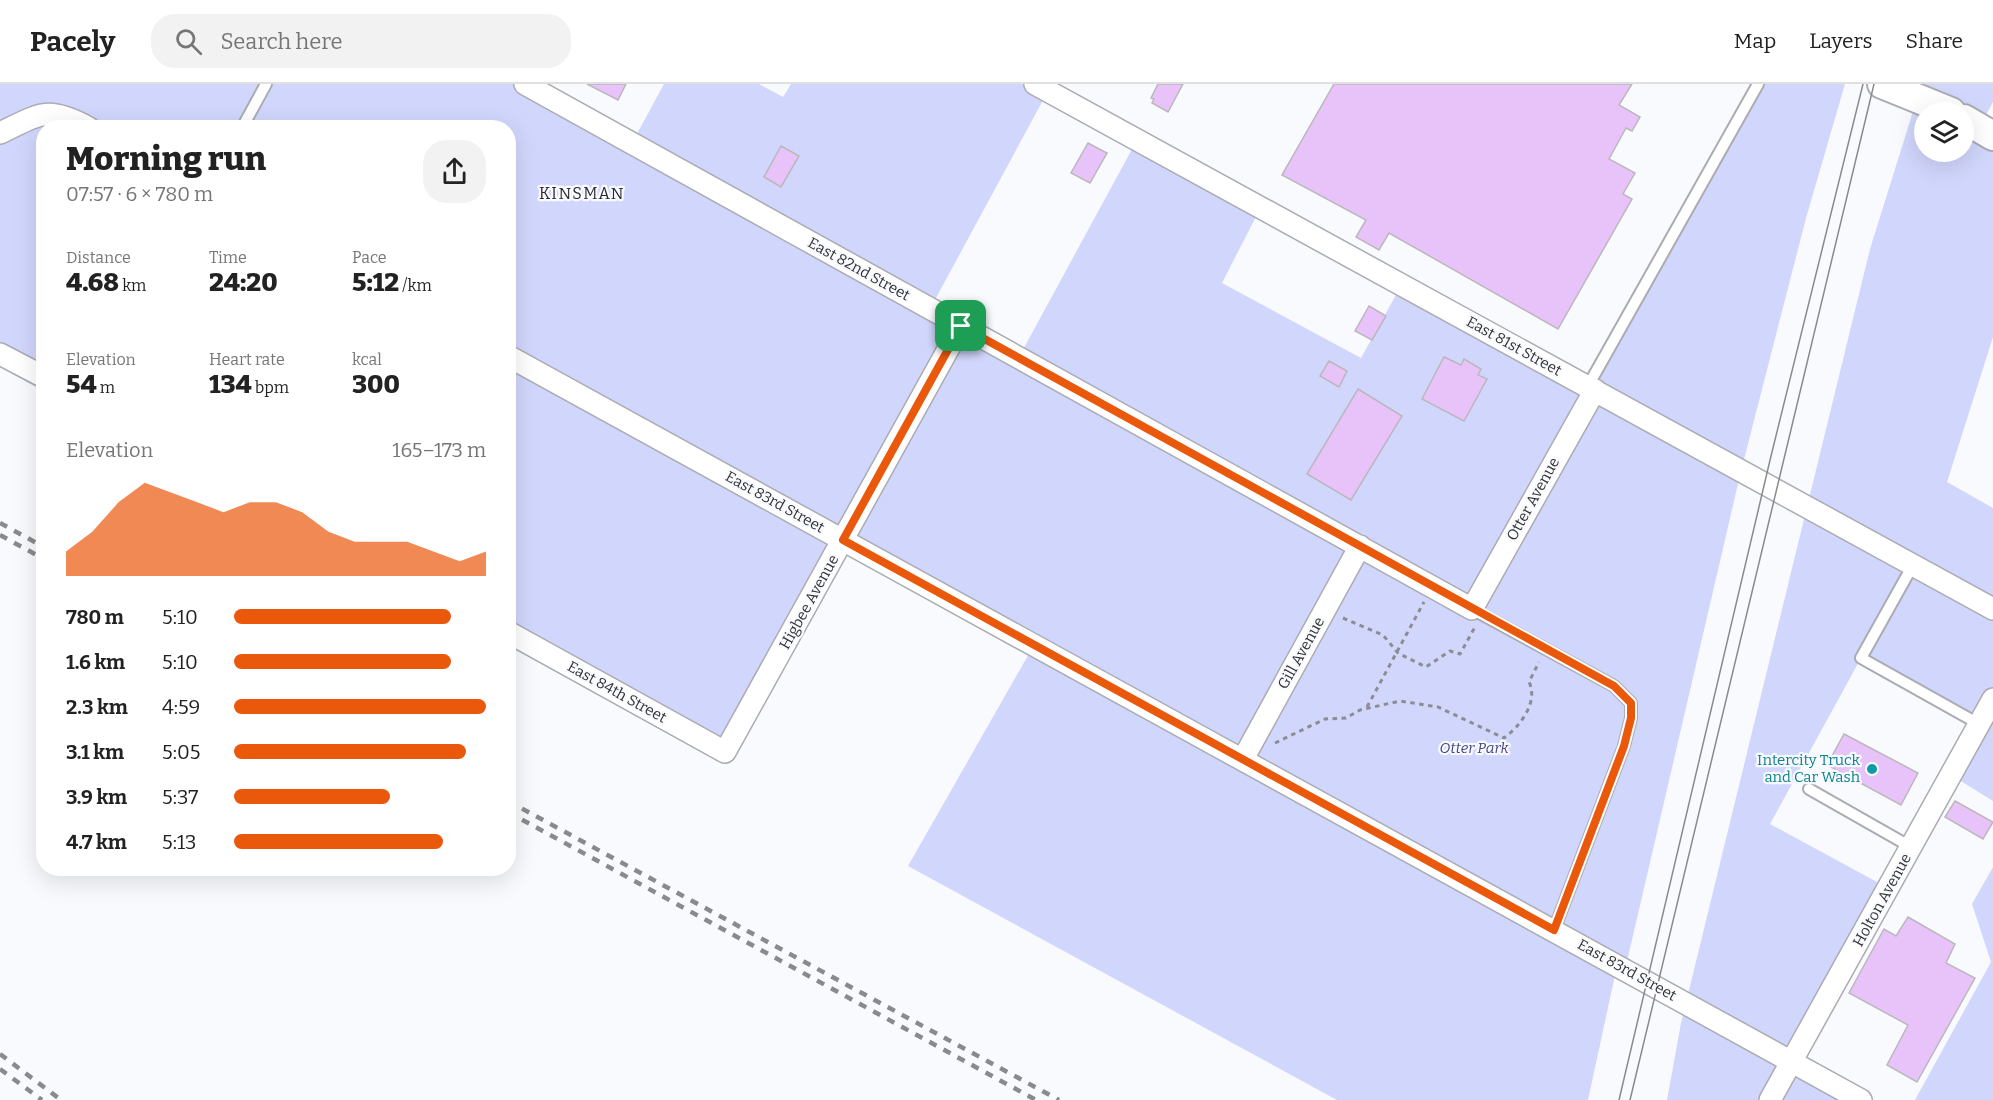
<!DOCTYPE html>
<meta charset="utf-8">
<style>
:root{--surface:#fff;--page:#f2f2f2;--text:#222;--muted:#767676;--line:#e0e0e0;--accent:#ea580c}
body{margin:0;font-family:Bitter,serif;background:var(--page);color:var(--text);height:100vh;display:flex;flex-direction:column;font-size:22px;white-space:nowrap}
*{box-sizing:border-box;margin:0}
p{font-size:20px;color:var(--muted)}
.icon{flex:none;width:33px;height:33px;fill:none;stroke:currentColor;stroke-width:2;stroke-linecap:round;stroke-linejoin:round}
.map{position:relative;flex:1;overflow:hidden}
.drawer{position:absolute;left:36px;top:36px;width:480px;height:756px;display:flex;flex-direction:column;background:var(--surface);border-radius:24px;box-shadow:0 6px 24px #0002}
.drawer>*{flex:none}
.tools{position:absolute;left:1914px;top:18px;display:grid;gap:12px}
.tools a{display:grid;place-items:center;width:60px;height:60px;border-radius:50%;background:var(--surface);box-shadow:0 6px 24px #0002;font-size:30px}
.pin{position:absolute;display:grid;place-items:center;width:51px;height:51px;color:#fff;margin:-26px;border-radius:12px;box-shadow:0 3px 9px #0006}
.round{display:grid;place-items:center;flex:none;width:63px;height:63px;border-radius:24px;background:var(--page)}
.head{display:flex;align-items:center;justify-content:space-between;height:102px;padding:0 30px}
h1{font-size:33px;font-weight:800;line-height:45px}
.stats{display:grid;grid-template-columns:repeat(3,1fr);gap:9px;height:102px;padding:6px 30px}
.stats div{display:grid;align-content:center}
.stats b{font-size:26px;font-weight:800}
.stats small{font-size:16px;font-weight:400}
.stats p{font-size:16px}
.chart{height:168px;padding:12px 30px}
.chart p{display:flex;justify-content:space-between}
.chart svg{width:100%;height:108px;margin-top:6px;fill:var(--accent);opacity:.7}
ul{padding:0 30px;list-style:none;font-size:20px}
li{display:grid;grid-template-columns:96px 72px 1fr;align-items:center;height:45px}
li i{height:15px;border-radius:8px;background:var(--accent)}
header{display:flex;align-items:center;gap:36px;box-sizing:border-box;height:84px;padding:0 30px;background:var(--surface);border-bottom:2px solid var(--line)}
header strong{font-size:28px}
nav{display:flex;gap:33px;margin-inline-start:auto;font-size:21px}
.search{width:420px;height:54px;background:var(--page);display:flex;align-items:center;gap:15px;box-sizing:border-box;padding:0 21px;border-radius:24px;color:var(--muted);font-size:22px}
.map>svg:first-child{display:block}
.green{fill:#d1d6fc;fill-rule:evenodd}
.building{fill:#e8c3fa;stroke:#bbb7bd;stroke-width:1.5}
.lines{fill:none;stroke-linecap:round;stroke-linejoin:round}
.lane-casing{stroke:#abacb3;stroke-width:14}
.street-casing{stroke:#abacb3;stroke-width:24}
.secondary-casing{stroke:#abacb3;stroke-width:32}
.path{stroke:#8c8d90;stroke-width:3;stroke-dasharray:4.5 4.5;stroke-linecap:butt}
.lane{stroke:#fff;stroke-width:10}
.street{stroke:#fff;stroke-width:21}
.secondary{stroke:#fff;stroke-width:28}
.tram{stroke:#8a8a8d;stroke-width:1.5}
.rail{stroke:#8a8a8d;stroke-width:4.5;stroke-dasharray:8 8;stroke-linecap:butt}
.route-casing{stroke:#fff;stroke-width:12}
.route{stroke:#ea580c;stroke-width:8}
.culture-dot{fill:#0f9aa8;stroke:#f9fafe;stroke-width:2}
.labels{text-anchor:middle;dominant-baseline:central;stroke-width:4.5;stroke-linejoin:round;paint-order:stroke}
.street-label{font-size:15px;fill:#313133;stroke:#f9fafe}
.park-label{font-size:15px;font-style:italic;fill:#45478d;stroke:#f9fafe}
.culture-label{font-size:15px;fill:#0d838f;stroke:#f9fafe;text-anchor:end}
.neighbourhood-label{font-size:16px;letter-spacing:1.5px;fill:#2a2b30;stroke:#f9fafe}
</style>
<header>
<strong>Pacely</strong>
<div class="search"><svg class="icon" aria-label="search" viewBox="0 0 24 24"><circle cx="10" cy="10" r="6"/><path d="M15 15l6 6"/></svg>Search here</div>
<nav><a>Map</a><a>Layers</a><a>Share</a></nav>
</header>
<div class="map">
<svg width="1993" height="1016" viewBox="0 0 1993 1016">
<rect width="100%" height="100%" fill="#f9fafe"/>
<path class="green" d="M0,0H525L632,59L664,0H759L783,13L791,0H1035L1048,7L930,225L1019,273L1137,56L1261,123L1222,199L1361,274L1402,200L1588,302L1758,0H1845L1806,134L1741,387L1625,886L1617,882L1588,1016H1337L908,782L1034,561L844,456L720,678L509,562L508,44H44L43,307L0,283Z
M1919,0H1993V18L1979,44L1993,52V253L1947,398L1993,424V717L1951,691L1979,640L1861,574L1770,740L1888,804L1792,977L1861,1016H1667L1681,939L1870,165L1911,34ZM1924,28H1964V68H1924Z
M1993,783V1016H1915L1991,878L1972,820Z"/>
<path class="building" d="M587,0H626L618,16Z
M1158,0H1183L1168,28L1152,19L1154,15L1151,14Z
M1334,0H1632L1619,21L1640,33L1632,47L1626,44L1609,75L1635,89L1623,110L1632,115L1558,245L1389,149L1379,166L1356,153L1366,136L1282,91Z
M1088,59L1107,69L1090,99L1071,89Z
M781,62L799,72L781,103L764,93Z
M1369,222L1386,232L1372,256L1355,247Z
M1444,273L1461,281L1464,275L1481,285L1478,291L1487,295L1464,337L1422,315Z
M1329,277L1347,287L1339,303L1320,292Z
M1358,305L1402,332L1351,416L1307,390Z
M1844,650L1918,689L1901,721L1827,681Z
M1955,717L1993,738L1983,755L1945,733Z
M1908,833L1955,860L1946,879L1975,894L1917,998L1887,981L1908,941L1849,909L1884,845L1896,852Z"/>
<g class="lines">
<g class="lane-casing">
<path id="lane" d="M242,44L266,0
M1588,302L1758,0
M1913,481L1861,574L1979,640
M1472,525L1614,602L1631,619V634L1624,662L1554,846
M1809,705L1911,763"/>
</g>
<g class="street-casing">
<path id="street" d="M525,0L1472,525L1595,306
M1035,0L1993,525
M0,49C40,30 47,21 89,44
M0,270L44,293
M508,272L1861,1016
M508,548L725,668L961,242
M1243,675L1360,462
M1770,1016L1993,615"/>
</g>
<g class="secondary-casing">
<path id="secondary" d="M1882,0L1951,28
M1964,35L1993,52"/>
</g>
<path class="path" d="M1343,534L1383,551L1398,569L1426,583L1450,567L1460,570L1475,543
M1367,623L1424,518
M1275,659L1325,635L1346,634L1360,626L1400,617L1438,623L1504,654C1519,643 1539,619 1529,598L1539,578"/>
<use href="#lane" class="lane"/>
<use href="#street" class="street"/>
<use href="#secondary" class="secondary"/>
<path class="tram" d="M1619,1016L1771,372L1863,0
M1630,1016L1874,0"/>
<path class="rail" d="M0,439L44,463
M0,451L44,475
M508,717L1059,1016
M508,728L1036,1016
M0,970L61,1016
M0,985L42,1016"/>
</g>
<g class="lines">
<g class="route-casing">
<path id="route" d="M961,242L1614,602L1631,619V634L1624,662L1554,846L843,456Z"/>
</g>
<use href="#route" class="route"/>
</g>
<circle class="culture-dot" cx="1872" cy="685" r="6"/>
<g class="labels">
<g class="street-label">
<text transform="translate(859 185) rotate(29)">East 82nd Street</text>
<text transform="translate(1514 262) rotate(29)">East 81st Street</text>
<text transform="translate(1533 415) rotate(-61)">Otter Avenue</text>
<text transform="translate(775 418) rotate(29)">East 83rd Street</text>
<text transform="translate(809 518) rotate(-61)">Higbee Avenue</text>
<text transform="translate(1301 569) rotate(-61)">Gill Avenue</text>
<text transform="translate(617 608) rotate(29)">East 84th Street</text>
<text transform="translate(1882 816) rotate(-61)">Holton Avenue</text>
<text transform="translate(1627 886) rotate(29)">East 83rd Street</text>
</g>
<g class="park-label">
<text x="1474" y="664">Otter Park</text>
</g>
<g class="culture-label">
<text x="1860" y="676">Intercity Truck<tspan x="1860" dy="17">and Car Wash</tspan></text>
</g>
<g class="neighbourhood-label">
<text x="582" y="109">KINSMAN</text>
</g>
</g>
</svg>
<div class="tools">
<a><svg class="icon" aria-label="layers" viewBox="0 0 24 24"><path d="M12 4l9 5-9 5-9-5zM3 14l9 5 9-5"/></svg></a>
</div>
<div class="pin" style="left:961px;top:242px;background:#1e9e55"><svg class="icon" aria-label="arrive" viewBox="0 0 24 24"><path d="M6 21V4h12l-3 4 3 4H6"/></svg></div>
<section class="drawer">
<div class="head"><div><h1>Morning run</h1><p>07:57 · 6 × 780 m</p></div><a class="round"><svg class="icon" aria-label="share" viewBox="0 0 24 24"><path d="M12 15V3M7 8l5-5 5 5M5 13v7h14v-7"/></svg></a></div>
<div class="stats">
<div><p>Distance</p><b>4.68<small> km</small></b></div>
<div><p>Time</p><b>24:20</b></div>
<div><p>Pace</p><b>5:12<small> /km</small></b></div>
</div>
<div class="stats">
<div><p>Elevation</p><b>54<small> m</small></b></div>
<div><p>Heart rate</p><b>134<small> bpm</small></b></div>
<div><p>kcal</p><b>300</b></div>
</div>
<div class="chart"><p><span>Elevation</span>165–173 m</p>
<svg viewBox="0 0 160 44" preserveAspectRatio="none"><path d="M0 44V34L10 26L20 14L30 6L40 10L50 14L60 18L70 14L80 14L90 18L100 26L110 30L120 30L130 30L140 34L150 38L160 34V44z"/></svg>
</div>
<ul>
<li><b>780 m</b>5:10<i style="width:86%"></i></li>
<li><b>1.6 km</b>5:10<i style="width:86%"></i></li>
<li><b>2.3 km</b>4:59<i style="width:100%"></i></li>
<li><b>3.1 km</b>5:05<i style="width:92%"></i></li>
<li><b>3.9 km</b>5:37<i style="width:62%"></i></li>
<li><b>4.7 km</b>5:13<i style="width:83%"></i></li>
</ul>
</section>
</div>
